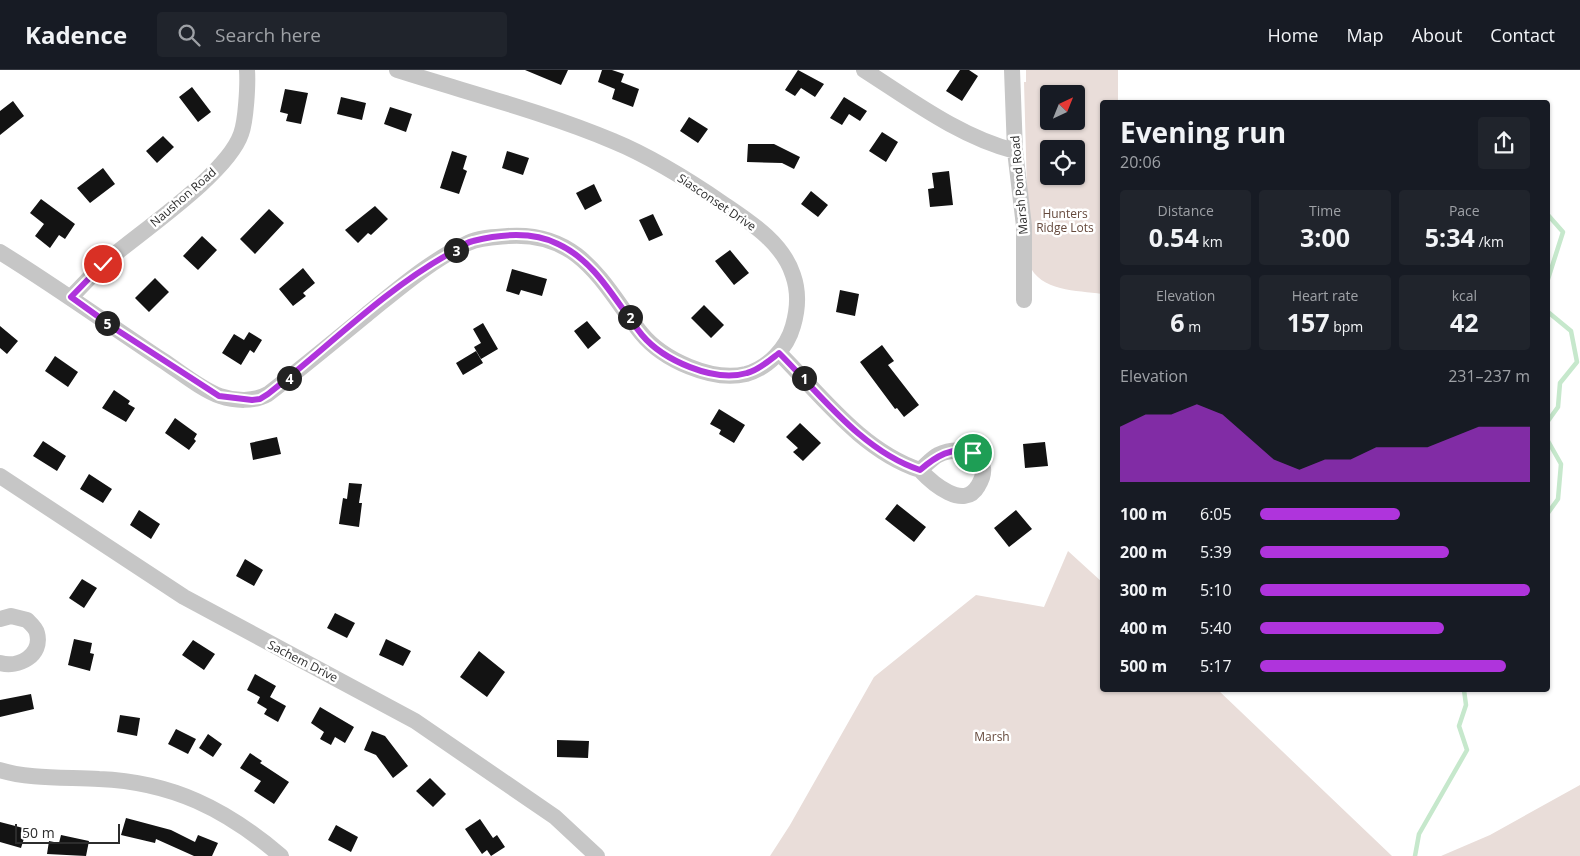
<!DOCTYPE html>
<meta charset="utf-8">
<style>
:root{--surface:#171b24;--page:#20242c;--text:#f1f3f6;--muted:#9ea1a6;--line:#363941;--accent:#af34dc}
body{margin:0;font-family:"Open Sans",sans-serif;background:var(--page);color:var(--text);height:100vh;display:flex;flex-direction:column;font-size:19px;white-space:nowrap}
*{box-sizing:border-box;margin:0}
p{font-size:16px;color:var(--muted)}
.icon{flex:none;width:28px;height:28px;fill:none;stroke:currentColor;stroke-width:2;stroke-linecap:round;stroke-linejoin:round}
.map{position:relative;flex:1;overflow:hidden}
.panel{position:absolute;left:1100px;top:30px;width:450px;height:592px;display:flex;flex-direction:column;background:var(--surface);border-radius:5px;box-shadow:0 1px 4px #0004}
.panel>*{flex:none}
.needle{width:32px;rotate:43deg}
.tools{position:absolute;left:1040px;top:15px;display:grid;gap:10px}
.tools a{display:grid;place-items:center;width:45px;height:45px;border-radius:5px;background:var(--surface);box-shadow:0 1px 4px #0004;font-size:25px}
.scale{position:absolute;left:15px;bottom:12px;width:105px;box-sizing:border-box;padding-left:5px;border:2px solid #2c2c2c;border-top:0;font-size:14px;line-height:18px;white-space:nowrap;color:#2c2c2c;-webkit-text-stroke:4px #fff;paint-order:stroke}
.pin{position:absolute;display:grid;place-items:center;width:42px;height:42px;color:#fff;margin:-21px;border:2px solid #fff;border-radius:50%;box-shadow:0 1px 5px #0007}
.km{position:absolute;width:25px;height:25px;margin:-12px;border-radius:50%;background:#222;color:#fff;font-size:14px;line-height:25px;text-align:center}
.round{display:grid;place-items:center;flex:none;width:52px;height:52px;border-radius:5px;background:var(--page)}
.headline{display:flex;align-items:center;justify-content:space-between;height:85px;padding:0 20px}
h1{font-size:28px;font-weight:700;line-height:38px}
.figures{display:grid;grid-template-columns:repeat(3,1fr);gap:8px;height:85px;padding:5px 20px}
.figures div{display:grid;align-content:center;border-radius:5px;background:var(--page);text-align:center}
.figures b{font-size:25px;font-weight:700}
.figures small{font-size:14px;font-weight:400}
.figures p{font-size:14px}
.chart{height:140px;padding:10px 20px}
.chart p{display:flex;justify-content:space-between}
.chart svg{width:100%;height:90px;margin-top:5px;fill:var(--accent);opacity:.7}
ul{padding:0 20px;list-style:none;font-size:16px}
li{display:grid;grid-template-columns:80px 60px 1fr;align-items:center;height:38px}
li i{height:12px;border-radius:6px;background:var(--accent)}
header{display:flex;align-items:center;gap:30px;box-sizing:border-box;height:70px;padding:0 25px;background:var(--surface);border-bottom:1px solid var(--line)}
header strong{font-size:24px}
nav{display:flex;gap:28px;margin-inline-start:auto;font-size:18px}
.search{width:350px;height:45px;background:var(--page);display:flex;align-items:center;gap:12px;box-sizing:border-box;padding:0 18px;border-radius:5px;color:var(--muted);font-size:19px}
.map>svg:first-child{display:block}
.green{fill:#e9ddd9;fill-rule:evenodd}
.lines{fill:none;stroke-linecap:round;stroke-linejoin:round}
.stream{stroke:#c6e8cc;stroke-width:4.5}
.building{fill:#131313}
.street{stroke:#c6c6c6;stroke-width:16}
.route-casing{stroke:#fff;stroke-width:10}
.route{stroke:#af34dc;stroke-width:6}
.labels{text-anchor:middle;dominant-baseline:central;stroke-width:5;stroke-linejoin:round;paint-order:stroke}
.street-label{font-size:12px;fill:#2c2c2c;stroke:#fff}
.park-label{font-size:12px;fill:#65493c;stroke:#fff}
</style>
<header>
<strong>Kadence</strong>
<div class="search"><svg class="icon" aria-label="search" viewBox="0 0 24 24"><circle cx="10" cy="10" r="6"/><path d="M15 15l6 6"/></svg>Search here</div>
<nav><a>Home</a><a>Map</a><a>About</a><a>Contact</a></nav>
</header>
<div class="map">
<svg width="1580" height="786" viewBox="0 0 1580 786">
<rect width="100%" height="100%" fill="#fff"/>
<path class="green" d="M1026,0H1118V32H1102V224C1077,220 1040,222 1029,194L1024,12H1026ZM1049,24H1076V51H1049ZM1049,79H1076V106H1049Z
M1068,481L1102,512V620H1218L1392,786H770L790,755L874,607L976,525L1044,537Z
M1580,715V786H1441L1490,765Z"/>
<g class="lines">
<path class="stream" d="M1548,145L1563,162L1548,209
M1548,242L1571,261L1577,292L1560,313L1558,337L1548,351
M1548,371L1561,394L1558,429L1548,443
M1415,786L1419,764L1467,680L1459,656L1466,635L1464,620"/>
</g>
<path class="building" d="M525,0H568L561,15Z
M602,0H612L624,4L621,12L639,19L633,37L612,29L615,19L598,12Z
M798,0L824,14L815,27L801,18L795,26L785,20Z
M960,0H969L978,6L962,31L946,21Z
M192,17L211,42L198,52L179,27Z
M285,19L308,23L301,54L286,51L288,44L280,42Z
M341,27L366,33L362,50L337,44Z
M844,27L867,41L860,51L849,44L842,55L830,48Z
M13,31L24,46L0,65V41Z
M390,37L412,44L406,62L384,54Z
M689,47L708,59L698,73L680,61Z
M882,62L898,72L886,92L869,81Z
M163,66L174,77L157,93L146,81Z
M748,74H774L800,87L794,99L782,93L747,92Z
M452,81L467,86L463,99L467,101L459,124L440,118Z
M507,81L529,88L523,105L502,98Z
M103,98L115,114L90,133L77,118Z
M949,101L953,135L930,137L928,119L934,118L932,103Z
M594,114L602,131L585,140L576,123Z
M811,121L828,135L818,147L801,134Z
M41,129L75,154L65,169L59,165L50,178L35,166L44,154L30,143Z
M375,136L388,149L371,165L368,163L358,173L345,160Z
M269,139L284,153L255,184L240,169Z
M653,144L663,165L649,171L639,150Z
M202,166L217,180L198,200L183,186Z
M730,180L749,203L734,215L715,191Z
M303,198L315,213L303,223L306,226L293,236L279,219Z
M512,199L547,209L542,226L521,220L519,225L506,221Z
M155,208L169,222L149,242L135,228Z
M840,220L859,224L855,246L836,242Z
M704,235L724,255L711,268L691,248Z
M587,251L601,268L588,279L574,261Z
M483,253L498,279L481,289L474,277L481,273L473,259Z
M0,256L18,271L7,284L0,278Z
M249,262L262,270L254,283L250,280L241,295L222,283L234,264L244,270Z
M882,275L894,291L888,295L919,335L904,347L897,338L895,339L860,292Z
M476,281L483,293L463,305L456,293Z
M55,286L78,302L68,317L45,301Z
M114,320L130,331L128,334L135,338L126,352L102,338Z
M719,339L745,355L734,373L719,364L721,360L710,354Z
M175,348L197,364L194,369L196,371L189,380L165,363Z
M800,353L821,373L803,391L793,382L798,378L786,367Z
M277,367L281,384L253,390L250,373Z
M43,371L66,386L57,401L33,386Z
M1045,372L1048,396L1025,398L1023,374Z
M89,404L112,419L103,433L80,419Z
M349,413L362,414L359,433H362L359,457L339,454L343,428L347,429Z
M897,434L926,457L914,472L885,449Z
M139,440L160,454L151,469L130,455Z
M1016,440L1032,459L1009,477L994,458Z
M245,489L263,500L254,516L236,506Z
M82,509L97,518L84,538L69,528Z
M335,543L355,553L347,568L327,558Z
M74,569L92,573L90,583L94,584L90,601L68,595Z
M386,569L411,581L403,596L379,585Z
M193,570L215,584L204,600L182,585Z
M479,581L505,602L487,627L460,607Z
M255,604L276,616L270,627L286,636L278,652L264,644L267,639L257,633L260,627L247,620Z
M31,624L34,639L0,647V630Z
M320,637L354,657L345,673L335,667L331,675L320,669L324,662L311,653Z
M120,645L140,648L137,666L117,662Z
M176,659L196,669L188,684L168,674Z
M372,661L385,666L408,696L393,708L376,685L364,680Z
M208,664L222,674L213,687L199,678Z
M557,670L589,671L588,688L557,687Z
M250,683L262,691L260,693L289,712L274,734L254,721L261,711L240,698Z
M430,708L446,724L433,737L416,721Z
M126,748L171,760L195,772L198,765L218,773L212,786H194L156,769L155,773L121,765Z
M480,749L493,768L497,765L505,777L491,786L487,780L482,784L465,759Z
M0,752L27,759L21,778L0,772Z
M336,755L358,767L351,782L328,770Z
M61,765L89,771L86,786L47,784L49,771L59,773Z"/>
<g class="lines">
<path class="street" d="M864,0C911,30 960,67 1015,81
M1012,0L1015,81L1024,156V230
M0,182C55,216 108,254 162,290C179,301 202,320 220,326C235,331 254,332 268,324C303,297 338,268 372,240C403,215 432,190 468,173C480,167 495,167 508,166C581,161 603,215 641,263C663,290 712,312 746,304C768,298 787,278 793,256C798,239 799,222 793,205C783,173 750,152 725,135C690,111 652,87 613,71C544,42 469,23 397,0
M71,227C82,216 92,205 103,194C137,164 227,105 241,64C246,51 248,14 247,0
M779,283C821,325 862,381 920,400C926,395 931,389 938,385C952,378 980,377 983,398C984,404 981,411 978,416C964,441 932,413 920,400
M0,406L184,527L415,651L555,747L597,786
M0,549L11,546L27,550C31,554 36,558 37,563C43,586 18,598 0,593
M0,700C27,709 70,707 99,709C172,712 226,739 281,786"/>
</g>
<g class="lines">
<g class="route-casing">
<path id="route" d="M103,194L71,227L117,260L219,326L252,330L260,329L268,324C326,279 383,221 447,185C455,180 464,173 473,171C501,164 532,161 558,174C597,192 616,233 642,265C663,290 714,313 747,303C759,300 770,290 779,283C821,325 862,381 920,400C935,387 953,375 973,383"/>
</g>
<use href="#route" class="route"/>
</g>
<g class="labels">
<g class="street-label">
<text transform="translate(1019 115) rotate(-95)">Marsh Pond Road</text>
<text transform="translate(183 127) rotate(-41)">Naushon Road</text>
<text transform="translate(717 132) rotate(34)">Siasconset Drive</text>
<text transform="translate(303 591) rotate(27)">Sachem Drive</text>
</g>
<g class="park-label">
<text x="1065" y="143">Hunters<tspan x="1065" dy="14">Ridge Lots</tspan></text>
<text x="992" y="666">Marsh</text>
</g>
</g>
</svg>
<div class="tools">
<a><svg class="needle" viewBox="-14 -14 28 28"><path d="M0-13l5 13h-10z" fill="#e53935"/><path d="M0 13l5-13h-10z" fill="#9ea1a6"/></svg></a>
<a><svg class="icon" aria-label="locate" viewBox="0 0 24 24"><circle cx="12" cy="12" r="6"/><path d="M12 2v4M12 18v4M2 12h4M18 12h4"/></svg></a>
</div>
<div class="scale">50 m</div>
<div class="pin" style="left:973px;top:383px;background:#1e9e55"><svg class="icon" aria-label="arrive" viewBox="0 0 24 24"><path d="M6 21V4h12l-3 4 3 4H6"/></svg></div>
<div class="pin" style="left:103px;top:194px;background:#d93025"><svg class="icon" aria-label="check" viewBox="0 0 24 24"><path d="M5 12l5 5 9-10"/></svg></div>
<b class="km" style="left:804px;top:308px">1</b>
<b class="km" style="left:630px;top:247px">2</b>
<b class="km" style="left:456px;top:180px">3</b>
<b class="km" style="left:289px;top:308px">4</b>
<b class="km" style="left:107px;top:253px">5</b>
<section class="panel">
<div class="headline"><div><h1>Evening run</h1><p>20:06</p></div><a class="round"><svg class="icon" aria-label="share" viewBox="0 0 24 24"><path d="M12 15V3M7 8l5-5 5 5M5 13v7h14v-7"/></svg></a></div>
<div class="figures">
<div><p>Distance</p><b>0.54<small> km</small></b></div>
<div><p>Time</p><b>3:00</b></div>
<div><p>Pace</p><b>5:34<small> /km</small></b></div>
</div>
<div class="figures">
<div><p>Elevation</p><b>6<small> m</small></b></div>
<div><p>Heart rate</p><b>157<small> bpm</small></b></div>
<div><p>kcal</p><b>42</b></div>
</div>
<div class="chart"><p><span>Elevation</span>231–237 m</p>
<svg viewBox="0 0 160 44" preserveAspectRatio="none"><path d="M0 44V17L10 11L20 11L30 6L40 11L50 22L60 33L70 38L80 33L90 33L100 27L110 27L120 27L130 22L140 17L150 17L160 17V44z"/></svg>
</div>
<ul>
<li><b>100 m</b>6:05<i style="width:52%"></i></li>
<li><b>200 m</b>5:39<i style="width:70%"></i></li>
<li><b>300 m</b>5:10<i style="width:100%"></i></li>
<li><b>400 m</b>5:40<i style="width:68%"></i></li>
<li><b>500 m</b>5:17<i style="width:91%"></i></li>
</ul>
</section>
</div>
